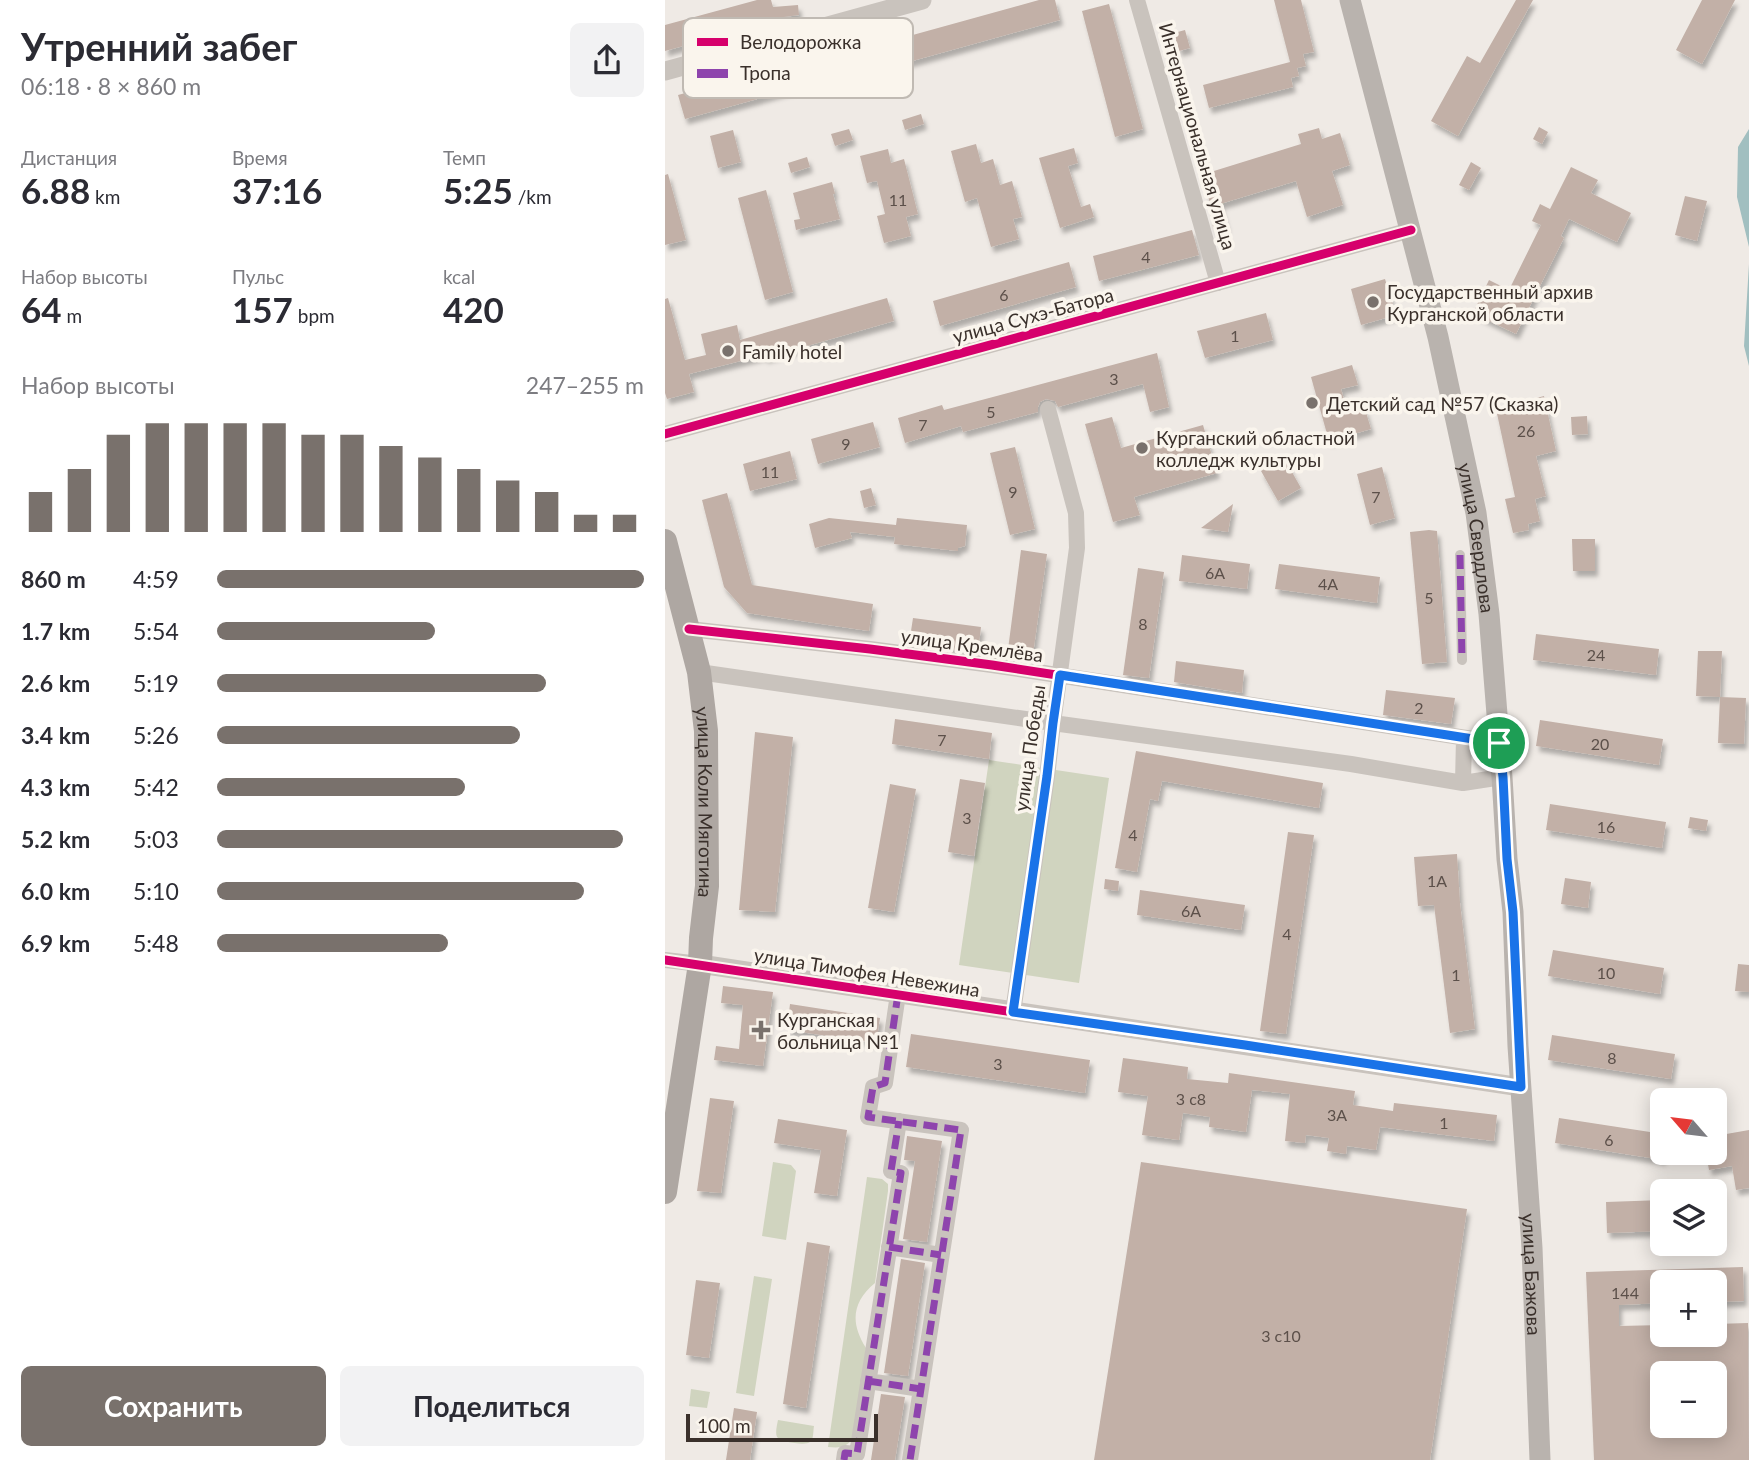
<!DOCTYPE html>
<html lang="ru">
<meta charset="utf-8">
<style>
:root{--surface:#fff;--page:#f2f2f3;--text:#2b2b33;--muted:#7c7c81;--accent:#79716c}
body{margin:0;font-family:Lato,sans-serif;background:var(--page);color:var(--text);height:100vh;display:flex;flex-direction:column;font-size:26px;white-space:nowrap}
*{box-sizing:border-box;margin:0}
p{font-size:23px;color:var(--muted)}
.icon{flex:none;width:38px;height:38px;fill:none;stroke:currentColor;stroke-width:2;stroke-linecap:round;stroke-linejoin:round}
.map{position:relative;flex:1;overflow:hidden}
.panel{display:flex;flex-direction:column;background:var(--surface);width:665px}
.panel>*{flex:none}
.needle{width:46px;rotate:298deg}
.buttons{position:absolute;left:985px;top:1088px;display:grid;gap:14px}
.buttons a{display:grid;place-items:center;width:77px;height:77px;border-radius:10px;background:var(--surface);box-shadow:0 4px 18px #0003;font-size:35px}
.scale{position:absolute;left:21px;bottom:18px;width:192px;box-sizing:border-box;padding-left:7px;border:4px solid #3a302b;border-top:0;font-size:19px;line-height:24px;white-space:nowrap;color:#3a302b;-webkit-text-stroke:5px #faf5ed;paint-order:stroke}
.pin{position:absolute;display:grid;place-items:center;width:60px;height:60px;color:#fff;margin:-30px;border:4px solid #fff;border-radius:50%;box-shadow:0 2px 7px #0007}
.round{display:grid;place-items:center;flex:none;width:74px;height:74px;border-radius:10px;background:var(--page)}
.summary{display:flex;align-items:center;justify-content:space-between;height:119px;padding:0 21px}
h1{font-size:38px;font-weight:700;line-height:52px}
.stats{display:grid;grid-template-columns:repeat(3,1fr);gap:10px;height:119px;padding:7px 21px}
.stats div{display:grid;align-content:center}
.stats b{font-size:35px;font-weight:700}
.stats small{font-size:19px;font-weight:400}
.stats p{font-size:19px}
.chart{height:196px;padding:14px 21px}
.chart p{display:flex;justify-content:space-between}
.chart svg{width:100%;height:126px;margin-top:7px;stroke:var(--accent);stroke-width:6}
.button{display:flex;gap:14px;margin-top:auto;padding:14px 21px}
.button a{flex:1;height:80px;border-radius:10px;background:var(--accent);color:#fff;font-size:28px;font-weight:700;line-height:80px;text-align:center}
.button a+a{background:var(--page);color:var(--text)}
ul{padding:0 21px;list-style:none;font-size:23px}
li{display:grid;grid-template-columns:112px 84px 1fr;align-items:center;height:52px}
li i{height:18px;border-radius:9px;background:var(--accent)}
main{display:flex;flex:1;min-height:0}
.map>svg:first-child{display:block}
.green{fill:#d0d4bf}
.water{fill:#a1bfc0}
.building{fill:#c2b0a7;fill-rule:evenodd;filter:url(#shadow)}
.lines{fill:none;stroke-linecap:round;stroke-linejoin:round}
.pedestrian{stroke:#c9c3bd;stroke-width:10}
.minor{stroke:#c9c3bd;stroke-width:16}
.tertiary{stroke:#c9c3bd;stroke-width:19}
.secondary{stroke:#b9b3ae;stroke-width:21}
.primary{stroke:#aea7a2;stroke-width:24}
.quiet{stroke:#8e44ad;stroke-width:7;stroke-dasharray:14 7;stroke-linecap:butt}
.cycleway-casing{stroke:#faf5ed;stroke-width:13}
.cycleway{stroke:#d6006c;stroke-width:9}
.route-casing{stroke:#fff;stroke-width:14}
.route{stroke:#1a73e8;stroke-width:9}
.poi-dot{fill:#79716c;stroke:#faf5ed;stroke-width:2.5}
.labels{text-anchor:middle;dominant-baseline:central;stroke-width:7;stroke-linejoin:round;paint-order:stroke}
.number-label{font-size:16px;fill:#5c504a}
.street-label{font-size:19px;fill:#3a302b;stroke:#faf5ed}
.poi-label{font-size:19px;fill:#3a302b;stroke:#faf5ed;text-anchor:start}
.key{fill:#faf5ed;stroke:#c0bab3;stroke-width:2}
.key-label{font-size:19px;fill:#3a302b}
</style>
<main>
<section class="panel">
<div class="summary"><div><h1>Утренний забег</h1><p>06:18 · 8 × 860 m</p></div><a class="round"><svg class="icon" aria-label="share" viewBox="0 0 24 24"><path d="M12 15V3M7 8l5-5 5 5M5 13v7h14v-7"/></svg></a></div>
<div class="stats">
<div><p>Дистанция</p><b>6.88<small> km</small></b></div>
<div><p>Время</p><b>37:16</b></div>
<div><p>Темп</p><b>5:25<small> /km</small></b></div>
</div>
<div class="stats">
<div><p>Набор высоты</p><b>64<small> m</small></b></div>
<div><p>Пульс</p><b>157<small> bpm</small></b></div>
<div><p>kcal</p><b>420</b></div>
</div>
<div class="chart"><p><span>Набор высоты</span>247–255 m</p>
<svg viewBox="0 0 160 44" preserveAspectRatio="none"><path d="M5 44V30M15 44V22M25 44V10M35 44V6M45 44V6M55 44V6M65 44V6M75 44V10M85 44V10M95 44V14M105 44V18M115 44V22M125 44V26M135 44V30M145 44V38M155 44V38"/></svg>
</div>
<ul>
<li><b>860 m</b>4:59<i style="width:100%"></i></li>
<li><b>1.7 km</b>5:54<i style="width:51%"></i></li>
<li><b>2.6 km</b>5:19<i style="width:77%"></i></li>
<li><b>3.4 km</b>5:26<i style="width:71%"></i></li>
<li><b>4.3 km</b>5:42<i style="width:58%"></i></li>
<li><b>5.2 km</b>5:03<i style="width:95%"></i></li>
<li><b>6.0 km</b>5:10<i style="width:86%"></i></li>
<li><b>6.9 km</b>5:48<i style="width:54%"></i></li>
</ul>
<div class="button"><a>Сохранить</a><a>Поделиться</a></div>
</section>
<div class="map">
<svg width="1084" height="1460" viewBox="0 0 1084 1460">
<defs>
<filter id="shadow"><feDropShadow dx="3" dy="5.5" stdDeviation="2" flood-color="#0004"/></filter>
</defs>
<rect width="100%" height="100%" fill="#efeae5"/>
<path class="green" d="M324,760L444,778L414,983L294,965Z
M108,1162L126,1165L131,1171L121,1240L97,1236Z
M202,1177L217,1179L223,1184V1191L210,1283C187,1302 185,1323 201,1348L188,1438C181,1448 175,1448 163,1447Z
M89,1276L107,1279L89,1396L71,1393Z
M26,1389L45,1392L42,1408L24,1406Z
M113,1420L149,1426C148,1431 149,1439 145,1442C141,1446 115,1442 112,1437C110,1433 112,1425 113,1420Z"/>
<path class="water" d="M1084,129V247L1072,197L1073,147Z
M1084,264V366L1079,346Z"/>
<path class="building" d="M92,0H106L108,7L133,5L134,15L111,18L112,20L0,51V25Z
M374,0H390L395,20L168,83L161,59Z
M609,0H636L649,52L638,54L641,66L632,68L634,76L626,78L628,87L544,108L538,85L625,62Z
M851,0H868L793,136L766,121L802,56L815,63Z
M1037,0H1070L1037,64L1011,50Z
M444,4L478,129L450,137L417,11Z
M520,30L525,48L514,51L509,33Z
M128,64L135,87L20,119L13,95Z
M256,114L259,124L240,130L237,120Z
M874,127L883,132L877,144L868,139Z
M654,128L657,139L675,133L685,165L667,171L678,205L642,217L631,181L555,204L562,228L549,230L545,216L549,215L536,175L636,144L633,134Z
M184,129L188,140L170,146L166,134Z
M68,130L76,162L53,168L45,136Z
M311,144L316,163L328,159L335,185L347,181L357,217L348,219L354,239L326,247L312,198L300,202L286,151Z
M409,148L413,163L403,166L416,207L425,204L429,217L395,228L374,158Z
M223,149L226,163L239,159L253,214L241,217L246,236L219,243L212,216L220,214L212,181L202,183L195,156Z
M142,157L145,167L126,173L123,163Z
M806,162L816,168L804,190L794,185Z
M906,167L933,180L926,193L966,213L952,242L904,219L896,236L899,238L851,334L808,313L824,280L844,290L876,225L867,221L875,204L885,209Z
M3,174L21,240L0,245V175Z
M167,182L170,194H168L175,219L131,230L129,220L135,219L128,193Z
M101,190L128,292L100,300L73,198Z
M1020,196L1042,201L1032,241L1010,235Z
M527,230L534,255L434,281L428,256Z
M404,262L411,287L275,326L268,301Z
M720,279L731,315L696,325L686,289Z
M3,298L20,360L41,355L36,334L72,325L75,340L222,298L229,321L100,358L99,355L24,374L29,392L2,399L0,393V299Z
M601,313L608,340L540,358L532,331Z
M492,353L504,407L485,412L478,384L393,407L390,401L381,399L375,402L373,407V412L298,432L296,426L240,443L233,418L277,405L279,410Z
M687,365L693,385L676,389L683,413L700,409L706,429L664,441L646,377Z
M879,396L891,451L871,456L881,496L870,499L875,521L863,524L864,530L848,533L840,499L850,497L831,409Z
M922,416L923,434L907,435L906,417Z
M447,417L456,448L538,425L552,473L469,497L475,515L448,522L420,424Z
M208,422L215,447L153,464L146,439Z
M350,447L370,529L345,535L325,453Z
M125,451L132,479L85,491L78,464Z
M619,458L636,488L613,501L596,471Z
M717,467L730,518L705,525L692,474Z
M206,488L211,505L199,508L195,491Z
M62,493L87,585L208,604L204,631L82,613L59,587L37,500Z
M568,504L563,532L536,528Z
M164,518L231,525L232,518L302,525L300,546L293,548V551L229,544L230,537L185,532L187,538L150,548L144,524Z
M764,530L772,531L782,662L757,664L745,532Z
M907,539H930V571H908Z
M356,550L382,554L367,661L342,657Z
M517,555L585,564L582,589L514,581Z
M614,564L715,577L712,603L610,589Z
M473,568L499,572L484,678L458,675Z
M248,618L316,627L313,653L244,644Z
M871,634L994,649L991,675L868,660Z
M1033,651H1057L1055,697L1031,696Z
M511,661L579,670L577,693L509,682Z
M721,690L790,698L786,724L718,715Z
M1055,697L1081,698L1079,744L1053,743Z
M230,719L327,733L324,759L227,744Z
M875,720L998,739L994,765L871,746Z
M90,732L128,737L110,912L74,910Z
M471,751L658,783L654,808L497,781L493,801L485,799L472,872L450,868Z
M295,779L320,783L309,856L283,852Z
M225,784L251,789L229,912L203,908Z
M885,804L1001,822L997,848L881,830Z
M1025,817L1043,820L1041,831L1023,828Z
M623,832L649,835L621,1034L595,1031Z
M792,854L795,903L810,1029L785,1033L769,905L753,906L749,857Z
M900,878L926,882L923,908L896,904Z
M440,879L454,881L453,891L439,889Z
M475,890L580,905L576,930L472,915Z
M888,950L999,968L995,994L883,976Z
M1073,964L1084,965V992L1070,991Z
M58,986L108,992L98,1066L49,1060L51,1046L74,1049L78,1005L56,1003Z
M125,1004L215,1018L211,1043L122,1030Z
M246,1034L425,1060L420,1093L241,1067Z
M887,1035L1010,1054L1006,1079L883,1060Z
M458,1058L523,1067L522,1079L563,1083L564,1073L690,1091L688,1105L728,1111L729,1103L832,1115L829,1141L715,1127L711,1150L682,1146L681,1154L662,1151L664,1138L641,1135L640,1143L620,1141L625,1094L587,1090L581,1132L544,1127L545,1117L518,1113L514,1140L477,1135L483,1096L453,1092Z
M45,1098L69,1101L56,1193L32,1191Z
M894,1118L998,1134V1160L890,1143Z
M113,1119L182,1130L172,1196L149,1193L156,1150L109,1143Z
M1084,1130V1188L1071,1190L1067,1166L1044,1170L1041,1153H1050V1136Z
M242,1136L277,1141L262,1242L238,1239L250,1161L239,1160Z
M476,1162L802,1209L765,1460H429Z
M998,1200V1231L942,1233L941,1202Z
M142,1242L165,1246L141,1408L118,1404Z
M236,1259L260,1263L243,1376L219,1373Z
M1078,1267L1079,1301L1050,1302V1283H998V1303L954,1305V1326L998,1325V1335H1050V1324L1083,1323L1084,1460H929L921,1272ZM998,1374H1050V1426H998Z
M31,1280L55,1283L44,1358L21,1355Z
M216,1394L240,1397L230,1460H206Z
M69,1408L92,1412L85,1460H61Z"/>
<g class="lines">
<path class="pedestrian" d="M795,555L797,660"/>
<path class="minor" d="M472,0L553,283
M0,434L746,230
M24,629L205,649L327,665L834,743
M34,672L388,723L686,764L798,783L837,777
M798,783L799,738
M0,960L35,964
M233,994L220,1083L208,1087L203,1117L296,1130L245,1460
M348,1012L382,777L388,723L412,548L411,513L383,409
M224,1247L276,1255
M203,1381L256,1389
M179,1460L180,1453L192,1454L236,1173L226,1171L234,1121"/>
<path class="tertiary" d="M0,71L257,0
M35,964L856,1087"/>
<path class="secondary" id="s1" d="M685,0L773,337L811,513L824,614L837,777L842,859L848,912L853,1046L867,1248L875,1460"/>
<path class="primary" id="s2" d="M0,541L34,672L41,731L42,886L36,938L35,964L0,1192"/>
<path class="quiet" d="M795,555L797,660
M233,994L220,1083L208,1087L203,1117L296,1130L245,1460
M224,1247L276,1255
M203,1381L256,1389
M179,1460L180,1453L192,1454L236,1173L226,1171L234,1121"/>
<g class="cycleway-casing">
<path id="cycleway" d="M0,434L746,230
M24,629L205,649L327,665L834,743
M0,960L442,1026L580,1045L856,1087"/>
</g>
<use href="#cycleway" class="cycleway"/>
</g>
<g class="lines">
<g class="route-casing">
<path id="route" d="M395,675L834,743L838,777L842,859L848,912L856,1087L580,1045L348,1012L382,776L388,723Z"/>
</g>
<use href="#route" class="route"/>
</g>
<g class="poi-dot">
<circle cx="708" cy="302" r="7"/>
<circle cx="63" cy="351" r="7"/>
<circle cx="647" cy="403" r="7"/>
<circle cx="477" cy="448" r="7"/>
<path d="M92.5 1019.5h7v7h7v7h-7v7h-7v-7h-7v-7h7z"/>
</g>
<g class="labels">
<g class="number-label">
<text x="233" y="199">11</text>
<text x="481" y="256">4</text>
<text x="339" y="294">6</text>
<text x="570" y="335">1</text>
<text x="449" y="378">3</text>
<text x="326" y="411">5</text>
<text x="258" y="424">7</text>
<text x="861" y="430">26</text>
<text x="181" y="443">9</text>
<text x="105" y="471">11</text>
<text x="348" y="491">9</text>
<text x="711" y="496">7</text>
<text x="550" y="572">6А</text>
<text x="663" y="583">4А</text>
<text x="764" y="597">5</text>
<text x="478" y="623">8</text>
<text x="931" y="654">24</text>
<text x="754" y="707">2</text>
<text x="277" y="739">7</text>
<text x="935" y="743">20</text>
<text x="302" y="817">3</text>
<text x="941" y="826">16</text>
<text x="468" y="834">4</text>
<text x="772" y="880">1А</text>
<text x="526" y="910">6А</text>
<text x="622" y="933">4</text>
<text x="941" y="972">10</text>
<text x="791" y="974">1</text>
<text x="947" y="1057">8</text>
<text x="333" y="1063">3</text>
<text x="526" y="1098">3 с8</text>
<text x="672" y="1114">3А</text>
<text x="779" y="1122">1</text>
<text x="944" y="1139">6</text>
<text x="960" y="1292">144</text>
<text x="616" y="1335">3 с10</text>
</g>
<g class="street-label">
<text transform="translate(533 136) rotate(74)">Интернациональная улица</text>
<text transform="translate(368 315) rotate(-15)">улица Сухэ-Батора</text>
<text stroke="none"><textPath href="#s1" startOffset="553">улица Свердлова</textPath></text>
<text transform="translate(307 645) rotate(8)">улица Кремлёва</text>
<text transform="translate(364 748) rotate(-82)">улица Победы</text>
<text stroke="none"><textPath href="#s2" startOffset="266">улица Коли Мяготина</textPath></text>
<text transform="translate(202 972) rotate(9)">улица Тимофея Невежина</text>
<text stroke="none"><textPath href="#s1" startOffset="1292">улица Бажова</textPath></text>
</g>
<g class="poi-label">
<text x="722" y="291">Государственный архив<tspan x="722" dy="22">Курганской области</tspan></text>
<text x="77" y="351">Family hotel</text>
<text x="661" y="403">Детский сад №57 (Сказка)</text>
<text x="491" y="437">Курганский областной<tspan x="491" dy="22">колледж культуры</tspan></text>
<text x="112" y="1019">Курганская<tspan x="112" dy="22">больница №1</tspan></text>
</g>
</g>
<rect x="18" y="18" width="230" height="80" rx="10" class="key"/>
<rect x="32" y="38" width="31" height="8" fill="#d6006c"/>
<rect x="32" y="69" width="31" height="9" fill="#8e44ad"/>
<g class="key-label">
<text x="75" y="49">Велодорожка</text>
<text x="75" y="80">Тропа</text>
</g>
</svg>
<div class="buttons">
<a><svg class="needle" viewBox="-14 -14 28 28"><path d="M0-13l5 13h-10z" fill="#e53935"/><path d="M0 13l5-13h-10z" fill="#7c7c81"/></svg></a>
<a><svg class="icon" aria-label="layers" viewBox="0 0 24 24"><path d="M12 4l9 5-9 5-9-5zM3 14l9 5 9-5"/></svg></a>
<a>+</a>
<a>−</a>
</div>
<div class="scale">100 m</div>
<div class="pin" style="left:834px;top:743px;background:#1e9e55"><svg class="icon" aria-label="arrive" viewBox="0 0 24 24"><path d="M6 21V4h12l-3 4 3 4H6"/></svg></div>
</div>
</main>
